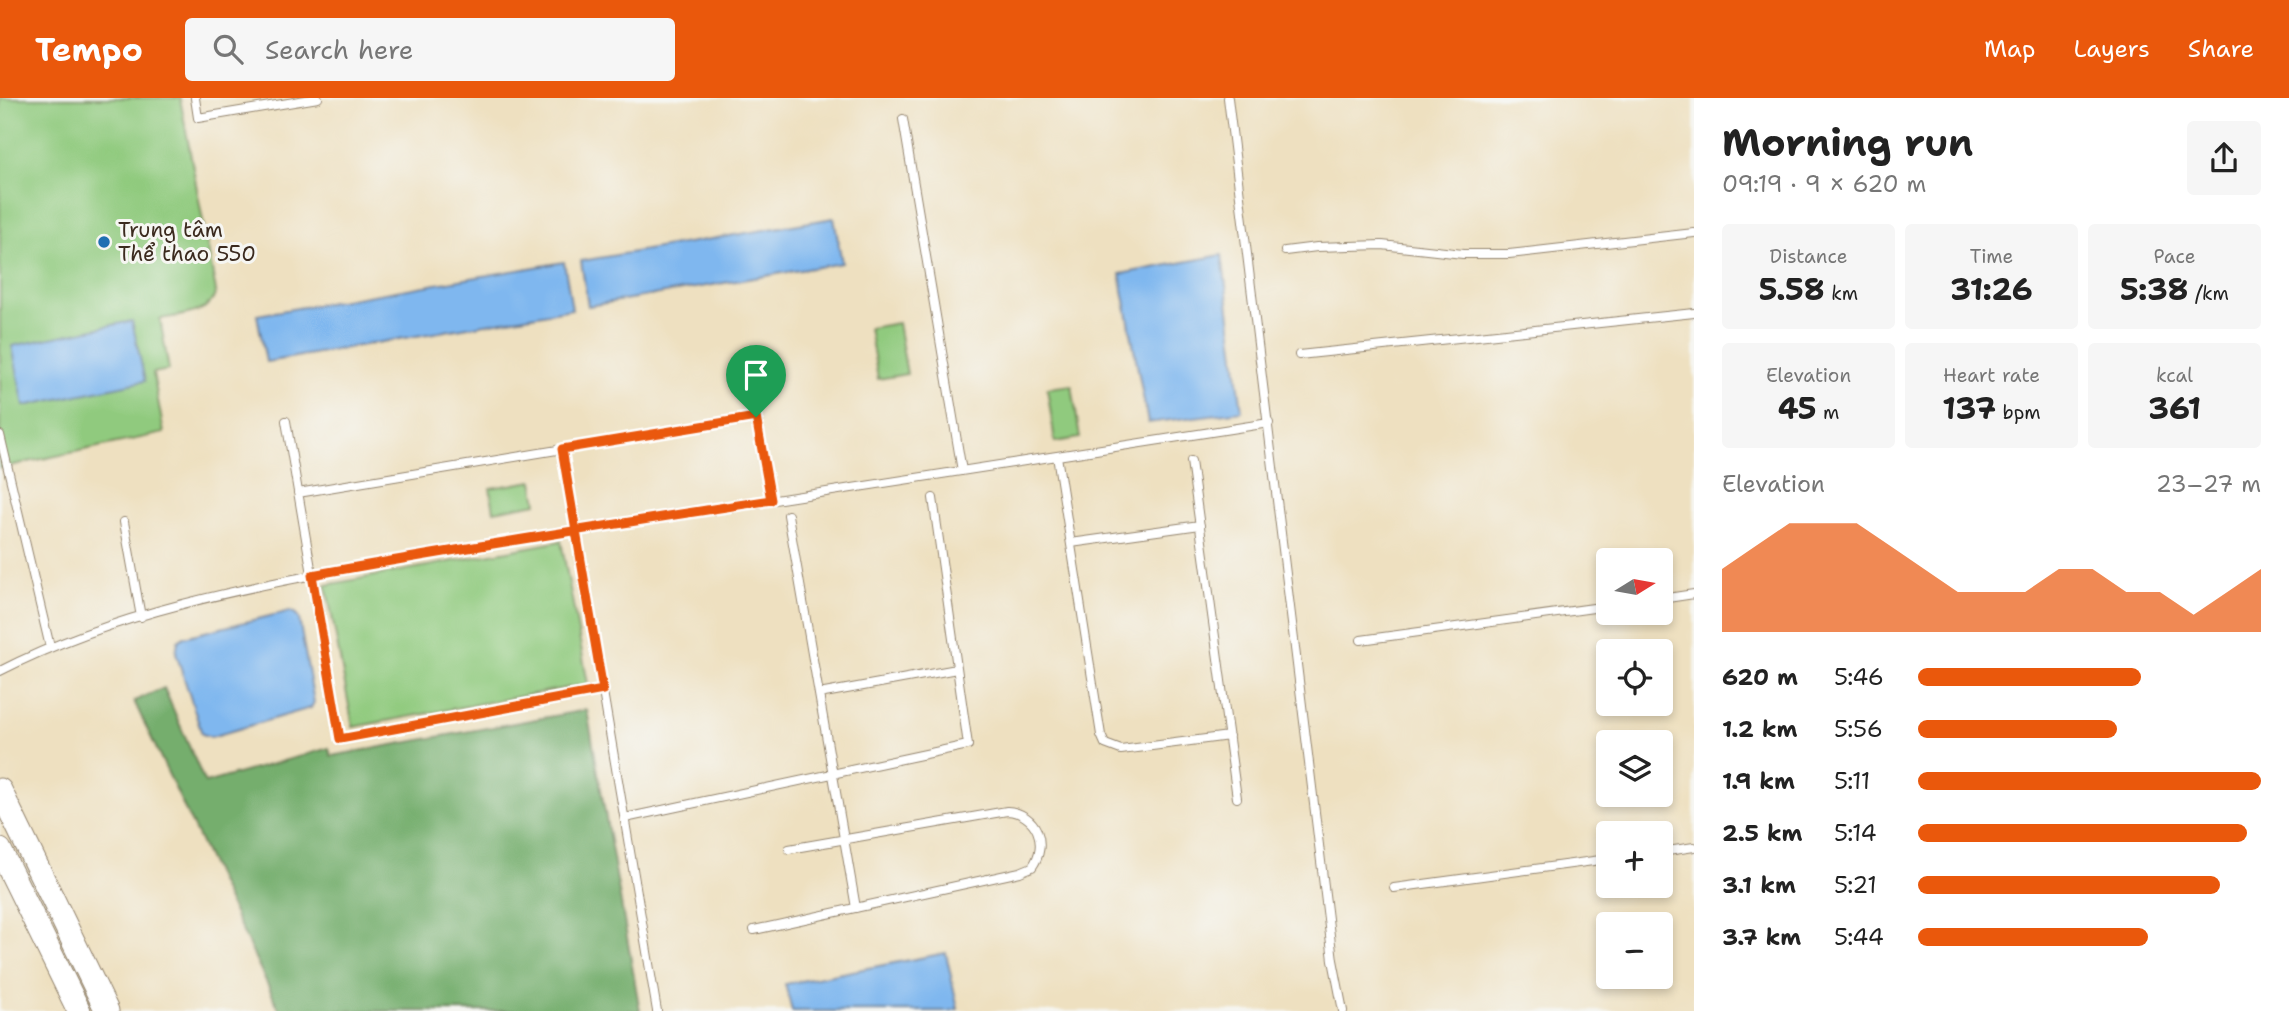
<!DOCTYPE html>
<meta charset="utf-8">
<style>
:root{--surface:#fff;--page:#f6f6f6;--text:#222;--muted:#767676;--accent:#ea580c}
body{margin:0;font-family:"Shantell Sans",sans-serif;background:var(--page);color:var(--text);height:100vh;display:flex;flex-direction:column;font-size:26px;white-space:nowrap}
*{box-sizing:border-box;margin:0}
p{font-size:23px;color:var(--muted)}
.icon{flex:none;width:38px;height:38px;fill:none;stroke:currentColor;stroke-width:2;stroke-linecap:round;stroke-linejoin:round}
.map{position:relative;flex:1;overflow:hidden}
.panel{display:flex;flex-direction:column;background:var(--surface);width:595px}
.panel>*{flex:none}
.needle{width:46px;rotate:79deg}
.controls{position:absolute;left:1596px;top:450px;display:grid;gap:14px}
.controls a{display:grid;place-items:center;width:77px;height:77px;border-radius:7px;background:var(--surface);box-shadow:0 4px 10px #0003;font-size:35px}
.pin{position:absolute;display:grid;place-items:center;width:60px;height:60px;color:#fff;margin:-72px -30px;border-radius:50% 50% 50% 0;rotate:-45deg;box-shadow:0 0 7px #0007}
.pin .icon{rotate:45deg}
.round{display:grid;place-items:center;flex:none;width:74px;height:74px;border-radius:7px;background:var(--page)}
.head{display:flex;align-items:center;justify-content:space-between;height:119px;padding:0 28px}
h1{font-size:38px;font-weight:700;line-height:52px}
.stats{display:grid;grid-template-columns:repeat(3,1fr);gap:10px;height:119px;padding:7px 28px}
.stats div{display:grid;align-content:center;border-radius:7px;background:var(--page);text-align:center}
.stats b{font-size:30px;font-weight:700}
.stats small{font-size:19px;font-weight:400}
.stats p{font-size:19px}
.chart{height:196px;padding:14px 28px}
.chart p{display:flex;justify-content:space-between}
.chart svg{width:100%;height:126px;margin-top:7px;fill:var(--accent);opacity:.7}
ul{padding:0 28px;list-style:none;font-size:23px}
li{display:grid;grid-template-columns:112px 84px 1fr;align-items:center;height:52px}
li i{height:18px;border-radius:9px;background:var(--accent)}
header{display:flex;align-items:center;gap:42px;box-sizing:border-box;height:98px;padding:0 35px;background:var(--accent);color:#fff}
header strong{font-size:33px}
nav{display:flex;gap:38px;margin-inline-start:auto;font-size:24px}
.search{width:490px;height:63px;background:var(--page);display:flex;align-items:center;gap:18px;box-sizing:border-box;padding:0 24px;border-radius:7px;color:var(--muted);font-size:26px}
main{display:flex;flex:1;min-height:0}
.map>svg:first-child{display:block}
.green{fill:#90ca7e;stroke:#667a4e;stroke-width:2}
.forest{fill:#74ae6d;stroke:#586c46;stroke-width:2}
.water{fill:#7fb7ef;stroke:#5d7086;stroke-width:2}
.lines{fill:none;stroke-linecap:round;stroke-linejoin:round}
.lane-casing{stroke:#94856f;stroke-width:10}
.secondary-casing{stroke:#94856f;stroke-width:25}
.lane{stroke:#fff;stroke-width:8}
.secondary{stroke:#fff;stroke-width:23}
.route-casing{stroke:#fff;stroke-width:14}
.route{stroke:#ea580c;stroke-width:9}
.poi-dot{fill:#1f6fb2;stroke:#f6f6f2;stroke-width:2.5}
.labels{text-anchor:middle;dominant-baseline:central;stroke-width:6;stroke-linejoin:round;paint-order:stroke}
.poi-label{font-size:21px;fill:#3b2a1e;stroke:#f6f6f2;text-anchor:start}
</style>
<header>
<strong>Tempo</strong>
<div class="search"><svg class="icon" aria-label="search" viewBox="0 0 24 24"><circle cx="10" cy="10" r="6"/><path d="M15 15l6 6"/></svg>Search here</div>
<nav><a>Map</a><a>Layers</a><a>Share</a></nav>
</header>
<main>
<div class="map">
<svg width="1694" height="913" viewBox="0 0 1694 913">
<rect width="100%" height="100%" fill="#f6f6f2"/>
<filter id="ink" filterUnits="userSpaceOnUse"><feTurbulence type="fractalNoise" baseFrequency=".0143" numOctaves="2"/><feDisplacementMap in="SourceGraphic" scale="14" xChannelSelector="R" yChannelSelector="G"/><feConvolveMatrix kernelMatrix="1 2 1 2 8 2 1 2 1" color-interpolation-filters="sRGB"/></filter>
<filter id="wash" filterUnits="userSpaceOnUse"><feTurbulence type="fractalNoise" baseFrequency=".00686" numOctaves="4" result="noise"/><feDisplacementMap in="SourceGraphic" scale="28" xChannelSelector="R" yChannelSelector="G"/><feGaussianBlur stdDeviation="1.57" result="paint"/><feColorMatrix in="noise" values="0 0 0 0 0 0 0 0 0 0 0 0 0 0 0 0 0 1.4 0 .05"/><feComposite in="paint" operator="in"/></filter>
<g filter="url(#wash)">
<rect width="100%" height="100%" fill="#eee0c0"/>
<path class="green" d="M0,0H180L216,193C211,217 180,217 160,221L169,272L153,275L164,335L0,370Z
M898,225L907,276L878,281L869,230Z
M1072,287L1080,340L1055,344L1047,290Z
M533,383L537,405L494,413L490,390Z
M561,443L588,586L353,629L326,487Z"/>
<path class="forest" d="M164,590L205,685L329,650L331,658L587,612L640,913H280L134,603Z"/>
<path class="water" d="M834,120L842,165L588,208L581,163Z
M1222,157L1242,313L1148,325L1120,176Z
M564,164L572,211L266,264L257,217Z
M132,223L145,283L24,308L12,248Z
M290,513L296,516L299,521L314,604L311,610L211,639L202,636L176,555L178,543L184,539Z
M946,855L958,911L949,913H792L785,886Z"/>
</g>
<g filter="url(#ink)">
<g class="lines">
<g class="lane-casing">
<path id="lane" d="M195,0L198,20L318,0
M1228,0L1333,862L1343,913
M903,21L962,373
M1285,153L1317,149L1382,147L1463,156H1509L1694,135
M1299,257L1694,215
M286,323L340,641L603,592
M0,337L50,549
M562,351L657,913
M1057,358L1101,637L1105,646L1121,652L1229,638
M1191,363L1237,700
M298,395L756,319L771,402
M788,417L856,810
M124,424L141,519
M1071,445L1200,427
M1661,501L1694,496
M1361,542L1608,508
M0,573C126,508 277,484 415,458L1269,325
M819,596L957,571
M625,720L968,647L933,400
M1661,754L1694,749
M1394,790L1608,761
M754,832L1020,774L1032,769C1049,746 1037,715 1007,713L789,751"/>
</g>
<g class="secondary-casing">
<path id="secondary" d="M0,692L107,913
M0,752L79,913"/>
</g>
<use href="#lane" class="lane"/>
<use href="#secondary" class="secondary"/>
</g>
</g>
<g class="lines" filter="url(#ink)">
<g class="route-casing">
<path id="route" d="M756,319L562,351L603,592L340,641L312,477C464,449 618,426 771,402L756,319"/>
</g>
<use href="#route" class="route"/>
</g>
<circle class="poi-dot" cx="104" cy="144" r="7"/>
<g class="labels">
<g class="poi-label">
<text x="118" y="132">Trung tâm<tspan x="118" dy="24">Thể thao 550</tspan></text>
</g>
</g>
</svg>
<div class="controls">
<a><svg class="needle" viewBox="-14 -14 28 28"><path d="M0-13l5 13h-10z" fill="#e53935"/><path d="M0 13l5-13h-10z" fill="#767676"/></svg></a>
<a><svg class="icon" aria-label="locate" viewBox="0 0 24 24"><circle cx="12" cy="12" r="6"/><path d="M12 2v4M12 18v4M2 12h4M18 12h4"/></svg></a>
<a><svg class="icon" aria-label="layers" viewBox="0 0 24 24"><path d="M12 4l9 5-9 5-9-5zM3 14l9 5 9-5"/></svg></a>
<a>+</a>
<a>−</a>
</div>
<div class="pin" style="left:756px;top:319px;background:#1e9e55"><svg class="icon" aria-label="arrive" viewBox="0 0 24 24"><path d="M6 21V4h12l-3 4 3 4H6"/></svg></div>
</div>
<section class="panel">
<div class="head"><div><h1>Morning run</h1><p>09:19 · 9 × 620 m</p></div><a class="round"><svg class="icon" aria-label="share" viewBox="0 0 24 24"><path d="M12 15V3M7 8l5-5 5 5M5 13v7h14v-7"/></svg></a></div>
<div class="stats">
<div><p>Distance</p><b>5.58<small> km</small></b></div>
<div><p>Time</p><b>31:26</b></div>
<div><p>Pace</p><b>5:38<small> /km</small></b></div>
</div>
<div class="stats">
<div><p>Elevation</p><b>45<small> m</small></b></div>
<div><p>Heart rate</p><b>137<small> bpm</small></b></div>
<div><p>kcal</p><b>361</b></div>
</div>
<div class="chart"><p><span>Elevation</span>23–27 m</p>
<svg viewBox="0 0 160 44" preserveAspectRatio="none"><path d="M0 44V22L10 14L20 6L30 6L40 6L50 14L60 22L70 30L80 30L90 30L100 22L110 22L120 30L130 30L140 38L150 30L160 22V44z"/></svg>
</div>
<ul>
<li><b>620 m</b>5:46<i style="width:65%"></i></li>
<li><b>1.2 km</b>5:56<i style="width:58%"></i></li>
<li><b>1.9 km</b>5:11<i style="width:100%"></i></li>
<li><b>2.5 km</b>5:14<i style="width:96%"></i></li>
<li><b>3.1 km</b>5:21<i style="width:88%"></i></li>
<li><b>3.7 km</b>5:44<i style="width:67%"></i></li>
</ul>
</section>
</main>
